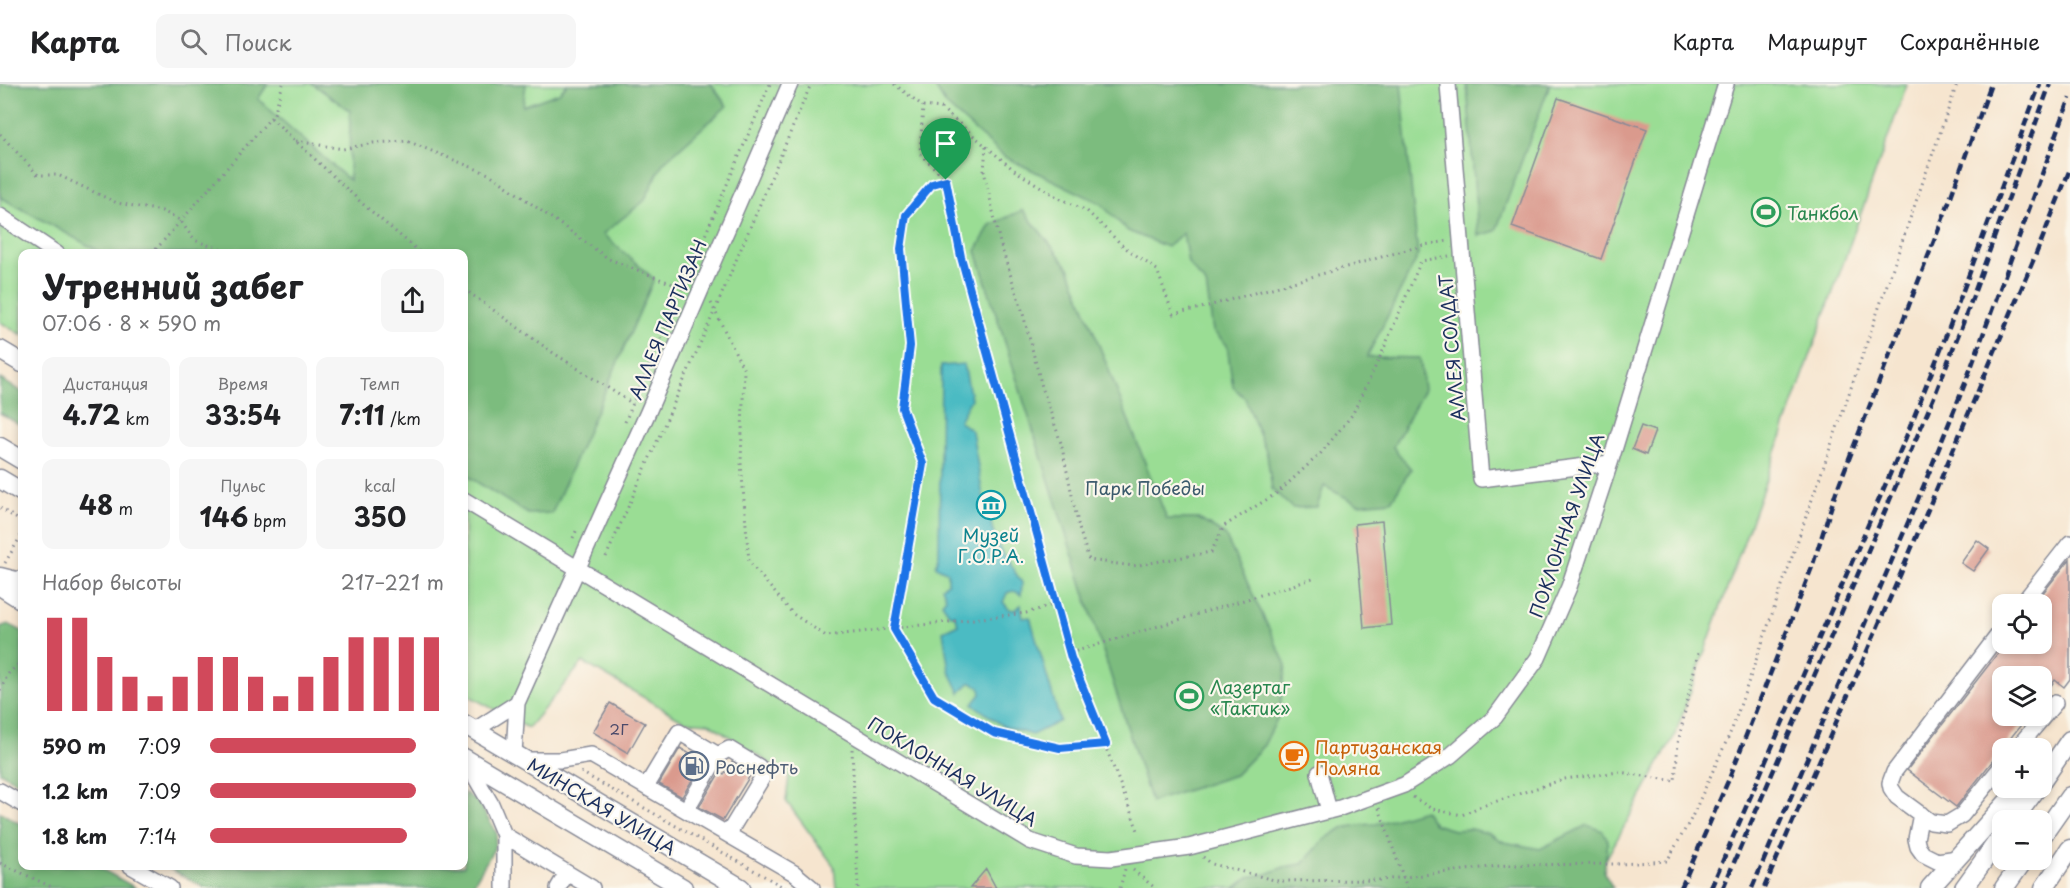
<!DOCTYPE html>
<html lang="ru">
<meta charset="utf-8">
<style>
:root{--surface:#fff;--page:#f6f6f6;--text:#202124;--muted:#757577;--line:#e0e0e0;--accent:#d1495b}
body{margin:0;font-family:"Playpen Sans",sans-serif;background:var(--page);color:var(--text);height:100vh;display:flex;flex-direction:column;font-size:22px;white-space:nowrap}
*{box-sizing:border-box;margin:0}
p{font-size:20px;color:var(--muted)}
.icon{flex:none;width:33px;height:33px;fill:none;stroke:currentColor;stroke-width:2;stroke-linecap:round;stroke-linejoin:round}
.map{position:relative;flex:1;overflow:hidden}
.sheet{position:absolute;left:18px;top:165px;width:450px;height:621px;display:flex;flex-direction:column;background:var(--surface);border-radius:12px;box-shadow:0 3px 9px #0003}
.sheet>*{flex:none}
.controls{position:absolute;left:1992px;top:510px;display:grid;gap:12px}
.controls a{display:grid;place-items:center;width:60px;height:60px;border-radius:12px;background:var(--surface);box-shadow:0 3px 9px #0003;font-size:30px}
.pin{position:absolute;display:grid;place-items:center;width:51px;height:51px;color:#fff;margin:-62px -26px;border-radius:50% 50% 50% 0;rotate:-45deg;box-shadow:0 0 6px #0007}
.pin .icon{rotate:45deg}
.round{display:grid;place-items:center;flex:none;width:63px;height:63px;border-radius:12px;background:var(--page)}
.overview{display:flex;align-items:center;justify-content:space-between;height:102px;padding:0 24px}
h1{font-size:33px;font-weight:700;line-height:45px}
.figures{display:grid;grid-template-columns:repeat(3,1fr);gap:9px;height:102px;padding:6px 24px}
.figures div{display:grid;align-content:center;border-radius:12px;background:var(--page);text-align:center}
.figures b{font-size:26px;font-weight:700}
.figures small{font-size:16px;font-weight:400}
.figures p{font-size:16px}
.chart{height:168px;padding:12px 24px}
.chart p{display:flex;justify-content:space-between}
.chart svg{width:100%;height:108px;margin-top:6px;stroke:var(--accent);stroke-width:6}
ul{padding:0 24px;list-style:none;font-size:20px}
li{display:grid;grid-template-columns:96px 72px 1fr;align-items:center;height:45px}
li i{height:15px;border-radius:8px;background:var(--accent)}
header{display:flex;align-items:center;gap:36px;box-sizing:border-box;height:84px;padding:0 30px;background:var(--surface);border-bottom:2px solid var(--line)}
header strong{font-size:28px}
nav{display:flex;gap:33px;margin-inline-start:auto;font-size:21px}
.search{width:420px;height:54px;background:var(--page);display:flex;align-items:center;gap:15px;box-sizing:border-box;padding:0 21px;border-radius:12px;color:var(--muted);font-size:22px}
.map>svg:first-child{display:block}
.green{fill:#9add94;stroke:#5a8679;stroke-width:1.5}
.forest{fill:#7bbc7e;stroke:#4b766e;stroke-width:1.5}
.water{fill:#4cbbc3;stroke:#347590;stroke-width:1.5}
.building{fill:#da9a8d}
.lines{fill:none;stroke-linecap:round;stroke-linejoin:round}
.minor-casing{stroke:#888a96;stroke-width:18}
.major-casing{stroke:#888a96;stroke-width:21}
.path{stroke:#888a96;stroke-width:3;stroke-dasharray:1.5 4.5;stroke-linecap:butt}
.minor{stroke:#fff;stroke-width:15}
.major{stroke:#fff;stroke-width:18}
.rail{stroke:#1b2f5e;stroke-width:4.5;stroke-dasharray:9 4.5;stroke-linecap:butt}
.route-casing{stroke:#fff;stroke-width:12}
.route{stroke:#1a73e8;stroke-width:8}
.labels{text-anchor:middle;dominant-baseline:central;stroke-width:4.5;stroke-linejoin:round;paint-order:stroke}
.number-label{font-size:15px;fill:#4b4a6a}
.leisure-label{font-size:18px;fill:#27864d;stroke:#fbf7ec;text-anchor:start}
.street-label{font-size:18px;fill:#1b2f5e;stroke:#fbf7ec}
.park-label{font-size:18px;fill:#3b5a6c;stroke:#fbf7ec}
.culture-label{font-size:18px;fill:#0d838f;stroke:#fbf7ec}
.food-label{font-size:18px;fill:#c56008;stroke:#fbf7ec;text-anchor:start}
.service-label{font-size:18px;fill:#4e5e75;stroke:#fbf7ec;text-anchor:start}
</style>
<header>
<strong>Карта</strong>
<div class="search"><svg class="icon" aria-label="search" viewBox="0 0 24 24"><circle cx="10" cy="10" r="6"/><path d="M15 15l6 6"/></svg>Поиск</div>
<nav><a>Карта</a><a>Маршрут</a><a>Сохранённые</a></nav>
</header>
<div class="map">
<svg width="2070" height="804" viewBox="0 0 2070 804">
<rect width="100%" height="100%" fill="#fbf7ec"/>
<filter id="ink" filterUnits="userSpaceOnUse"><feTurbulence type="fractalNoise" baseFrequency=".0167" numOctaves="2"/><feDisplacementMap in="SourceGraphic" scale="12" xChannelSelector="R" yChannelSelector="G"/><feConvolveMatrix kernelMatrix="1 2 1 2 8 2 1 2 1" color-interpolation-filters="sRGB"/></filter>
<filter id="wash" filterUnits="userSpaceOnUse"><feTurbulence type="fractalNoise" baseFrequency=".008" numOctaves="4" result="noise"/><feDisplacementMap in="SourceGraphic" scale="24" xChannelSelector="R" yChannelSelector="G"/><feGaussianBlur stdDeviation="1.35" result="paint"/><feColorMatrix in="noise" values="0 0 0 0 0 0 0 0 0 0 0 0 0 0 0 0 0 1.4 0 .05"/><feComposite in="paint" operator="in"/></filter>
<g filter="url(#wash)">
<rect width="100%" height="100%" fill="#f6e5cf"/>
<path class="green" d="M0,0H1907L1675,651L1590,804H836L834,782L786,717L789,692L709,639L684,637L583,578L528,644L464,609V170H22V251L0,238Z"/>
<path class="forest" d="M0,0H268L258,15L349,96L350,27L313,0H526L523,22L559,9L567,0H711L727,22L663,79L644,117L603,150L654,195L552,429L528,430L464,390V170L102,169L0,113Z
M933,0H1401L1418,172L1367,273L1420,274L1424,305L1393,363L1411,385L1391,417L1358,420L1324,402L1317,423L1292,424L1272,405L1267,370L1245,314L1233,303L1227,261L1213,247L1206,200L1188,179L1183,149L1167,163L1128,147L1100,119L1005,73L946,21Z
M1467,0H1550L1496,147L1478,152Z
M1023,126L1069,184L1167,435H1199L1225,451L1286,581L1279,631L1264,661L1235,691L1151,718L976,167L990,141Z
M0,295L22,308V342L0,329Z
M8,540L22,547V701L0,688V543Z
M464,708L479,719L497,750L494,765L471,804H205L165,782H464Z
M1424,726L1434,740L1454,746L1470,745L1488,749L1504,758L1540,765L1587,741L1603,747L1608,757L1604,789L1613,804H1235L1249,793L1267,790L1284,783L1302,780L1325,755L1342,744L1359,741L1376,740Z
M0,728L22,741V782H96L136,804H0Z"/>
<path class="water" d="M964,280L971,315L959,337L972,347L982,407L997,460L1022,499L1021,511C1017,507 1012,506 1007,509L1003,518L1009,525L1015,526L1021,521L1023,534L1030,533L1060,637L1032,651L1003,642L973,620L981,610L980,604L973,599H969L960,609L949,586L943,547L958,540L954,530L950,531L942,519L946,514L942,503L948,499V488L936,482L939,472L941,282Z"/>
<g id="blocks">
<path class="building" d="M1558,14L1647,45L1601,175L1512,143Z
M1641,342L1655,347L1646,371L1632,365Z
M1382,437L1391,541L1364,544L1355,440Z
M1977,456L1989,465L1973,487L1961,479Z
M2070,475V595L2064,603L2055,596L2042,614V592H2002V632H2028L1956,723L1907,686L2005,560H2042V520H2034Z
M610,619L645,639L628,669L593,648Z
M680,664L703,678L682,713L659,700Z
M732,678L751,690L723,736L699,723L720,688L724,690Z
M986,785L996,804H970Z"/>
</g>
</g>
<g filter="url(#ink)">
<use href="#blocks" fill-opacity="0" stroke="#888a96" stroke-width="1.5"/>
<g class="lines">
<g class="minor-casing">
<path id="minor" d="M1448,0L1481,395L1610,379
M0,132L57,170
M464,416L1030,757L1076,772L1111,774L1189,763L1340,724L1404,701L1450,672L1495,633L1538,574L1569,503L1610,379L1726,0
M2022,520L2070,459
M2002,546L1894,688L1890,699L1891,704L1897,713L1931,738L1947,740L1962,731L2002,682
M475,646L517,619
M2017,664L2055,619
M514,670L517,619L648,328L790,0
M464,674L491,720L504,751V804
M526,676H561L591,671L794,789L812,804
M1319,689L1329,727
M646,703L679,648L718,671
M0,707L22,720
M686,726L718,671L729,665L759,683L762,694L728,750
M1921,730L1916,755L1918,763L1923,770L1937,777L1958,774
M504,751L592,804
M131,782L170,804
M558,804L567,789"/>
</g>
<g class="major-casing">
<path id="major" d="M0,266L22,279
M0,363L22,376
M0,395L22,408
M0,493L16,497L22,496
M0,502L22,516
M464,640L741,804
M464,674L683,804
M2042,697L2070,656
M2013,736L2037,704
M2042,752L2070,712
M1930,804L2020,704
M1964,804L2002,751
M2004,804L2024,776
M2044,804L2070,765"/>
</g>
<path class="path" d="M894,0L923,22L920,69L946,96L961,173L1071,574L1139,749
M923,22L941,24L1014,86L1057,113L1087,127L1123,162L1157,186L1173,230L1201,224L1424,161L1448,157
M271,34L365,122L422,170
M0,50L38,91H58L117,119L162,127L180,136L194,156L234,170
M296,57L343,65L373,59L407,57L491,91L609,175L683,204
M986,62L984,87L1000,159L1022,226L1042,303L1061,359L1079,444L1089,476L1133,482L1211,468L1224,442L1274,411L1284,403L1321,369L1352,331L1382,269L1421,177L1449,172
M946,96L932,100L906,131L901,165L910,262L902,324L923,380L894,545L934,613L994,649L1060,664L1105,660
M152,170L274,30L283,0
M464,205L552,268L633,320
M711,219L744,286L741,379L749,478L793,530L826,552L1026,529L1056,520
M625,338L770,0
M0,424L22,438
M573,454L577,445
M606,473L715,226L811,0
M5,479L22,450
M1070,569L1316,494
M0,606L9,589L22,577
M852,665L858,804
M581,688L785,804
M1413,713L1432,725L1462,731L1479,723L1564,695L1619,688L1675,697L1678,659L1698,569
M1379,724L1407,804
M1203,773L1212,780L1278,797L1381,796L1507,781L1621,780L1667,777L1691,735L1732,645L1957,0
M0,779L54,804
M1133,786L1155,804
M1120,804L1125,785"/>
<use href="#minor" class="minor"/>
<use href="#major" class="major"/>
<path class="rail" d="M1681,804L1729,695L1812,483L1836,408L1945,129L1991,0
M1711,804L1906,353L1949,244L2040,0
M1723,804L1934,313L1965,234L2050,0
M1752,804L1924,401L1966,297L2070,14
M1764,804L1901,489L2041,158L2070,85"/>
</g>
</g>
<g class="lines" filter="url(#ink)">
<g class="route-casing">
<path id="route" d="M946,96L961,173L1071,574L1106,660L1060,664L994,649L934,613L894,545L923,380L902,324L910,262L901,165L906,131L932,100Z"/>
</g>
<use href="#route" class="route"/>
</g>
<defs>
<g id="stadium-ring" transform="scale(1.5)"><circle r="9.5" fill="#fbf7ec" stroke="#2e9e5b" stroke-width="1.5"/><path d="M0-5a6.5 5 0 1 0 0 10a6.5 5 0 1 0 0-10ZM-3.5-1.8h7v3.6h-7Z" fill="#2e9e5b"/></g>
<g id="museum-ring" transform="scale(1.5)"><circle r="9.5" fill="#fbf7ec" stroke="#0f9aa8" stroke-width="1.5"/><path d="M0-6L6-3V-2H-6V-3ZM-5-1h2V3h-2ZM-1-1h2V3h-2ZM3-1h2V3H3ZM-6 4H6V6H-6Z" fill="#0f9aa8"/></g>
<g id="cafe-ring" transform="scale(1.5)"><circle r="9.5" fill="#fbf7ec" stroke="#e8710a" stroke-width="1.5"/><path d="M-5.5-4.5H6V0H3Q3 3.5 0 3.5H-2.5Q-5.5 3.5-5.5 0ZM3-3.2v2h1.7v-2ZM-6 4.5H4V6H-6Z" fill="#e8710a"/></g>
<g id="fuel-ring" transform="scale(1.5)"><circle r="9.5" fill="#fbf7ec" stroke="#5c6f8a" stroke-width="1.5"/><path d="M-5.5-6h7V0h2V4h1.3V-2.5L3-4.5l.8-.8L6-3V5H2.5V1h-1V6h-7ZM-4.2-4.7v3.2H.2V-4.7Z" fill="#5c6f8a"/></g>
</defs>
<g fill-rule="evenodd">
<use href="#stadium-ring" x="1766" y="128"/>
<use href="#museum-ring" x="991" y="421"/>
<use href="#stadium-ring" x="1189" y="612"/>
<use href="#cafe-ring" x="1294" y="672"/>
<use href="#fuel-ring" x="694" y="682"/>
</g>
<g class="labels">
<g class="number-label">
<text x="619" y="644">2Г</text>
</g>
<g class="leisure-label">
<text x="1787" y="128">Танкбол</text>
<text x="1210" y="602">Лазертаг<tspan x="1210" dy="21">«Тактик»</tspan></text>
</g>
<g class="street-label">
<text transform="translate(667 235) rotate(-67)">АЛЛЕЯ ПАРТИЗАН</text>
<text transform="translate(1451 264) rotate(-95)">АЛЛЕЯ СОЛДАТ</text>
<text transform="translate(1566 441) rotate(-71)">ПОКЛОННАЯ УЛИЦА</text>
<text transform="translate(953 687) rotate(31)">ПОКЛОННАЯ УЛИЦА</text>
<text transform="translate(602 722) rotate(31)">МИНСКАЯ УЛИЦА</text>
</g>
<g class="park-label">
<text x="1145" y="403">Парк Победы</text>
</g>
<g class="culture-label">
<text x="991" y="450">Музей<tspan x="991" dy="21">Г.О.Р.А.</tspan></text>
</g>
<g class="food-label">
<text x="1315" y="662">Партизанская<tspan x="1315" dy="21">Поляна</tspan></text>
</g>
<g class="service-label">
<text x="715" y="682">Роснефть</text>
</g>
</g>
</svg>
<div class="controls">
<a><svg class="icon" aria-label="locate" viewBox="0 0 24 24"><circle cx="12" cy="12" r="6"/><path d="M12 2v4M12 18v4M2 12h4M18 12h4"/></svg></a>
<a><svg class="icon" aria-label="layers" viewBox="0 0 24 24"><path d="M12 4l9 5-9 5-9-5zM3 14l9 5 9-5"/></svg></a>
<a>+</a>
<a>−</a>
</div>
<div class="pin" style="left:946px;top:96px;background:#1e9e55"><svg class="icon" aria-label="arrive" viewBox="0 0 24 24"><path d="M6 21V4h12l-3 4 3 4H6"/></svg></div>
<section class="sheet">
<div class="overview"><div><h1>Утренний забег</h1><p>07:06 · 8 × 590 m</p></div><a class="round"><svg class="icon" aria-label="share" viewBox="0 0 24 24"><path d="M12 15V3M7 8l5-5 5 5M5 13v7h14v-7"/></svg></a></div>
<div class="figures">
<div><p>Дистанция</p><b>4.72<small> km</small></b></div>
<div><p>Время</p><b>33:54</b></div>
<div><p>Темп</p><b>7:11<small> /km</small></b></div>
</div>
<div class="figures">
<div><b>48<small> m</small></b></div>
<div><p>Пульс</p><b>146<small> bpm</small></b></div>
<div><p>kcal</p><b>350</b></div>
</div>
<div class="chart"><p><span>Набор высоты</span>217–221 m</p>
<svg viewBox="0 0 160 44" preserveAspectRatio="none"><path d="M5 44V6M15 44V6M25 44V22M35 44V30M45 44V38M55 44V30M65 44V22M75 44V22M85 44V30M95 44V38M105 44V30M115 44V22M125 44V14M135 44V14M145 44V14M155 44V14"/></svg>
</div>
<ul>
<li><b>590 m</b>7:09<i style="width:88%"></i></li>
<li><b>1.2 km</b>7:09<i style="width:88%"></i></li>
<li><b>1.8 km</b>7:14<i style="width:84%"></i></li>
</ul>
</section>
</div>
